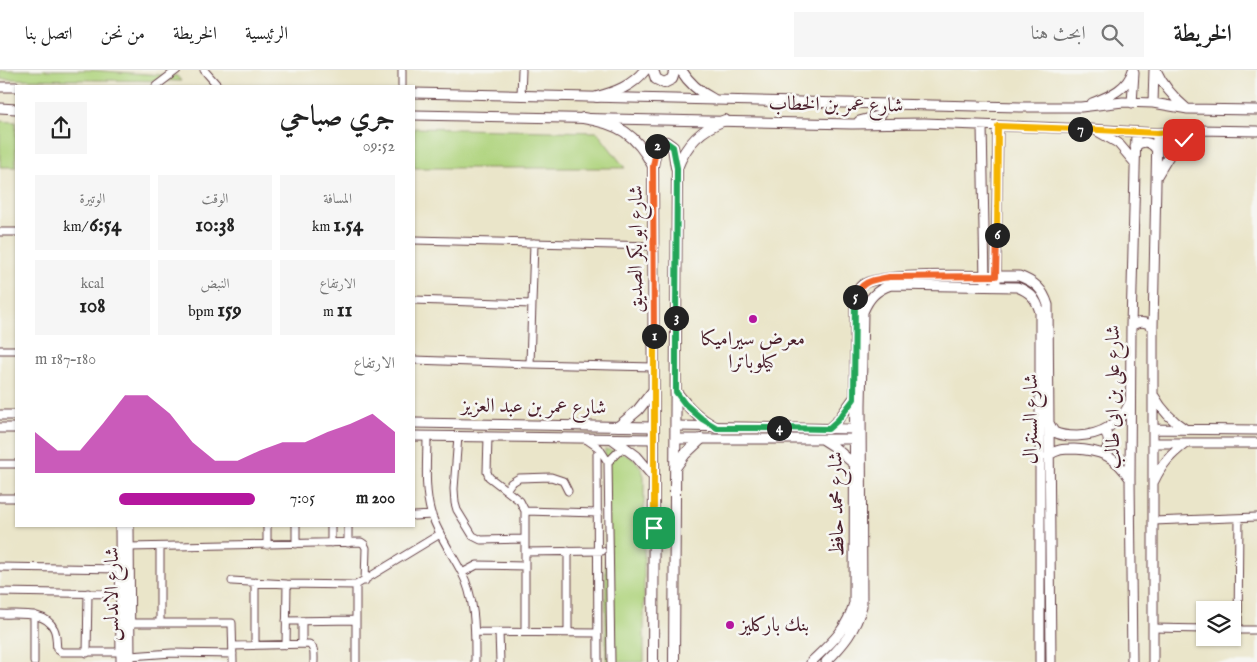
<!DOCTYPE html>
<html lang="ar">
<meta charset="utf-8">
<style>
:root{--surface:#fff;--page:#f6f6f6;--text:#222;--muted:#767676;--line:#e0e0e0;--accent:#b5179e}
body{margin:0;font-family:"IM FELL English",Amiri,serif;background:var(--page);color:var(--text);direction:rtl;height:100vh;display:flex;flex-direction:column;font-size:19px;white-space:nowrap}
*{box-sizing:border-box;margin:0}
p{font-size:16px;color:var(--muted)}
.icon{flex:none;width:28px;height:28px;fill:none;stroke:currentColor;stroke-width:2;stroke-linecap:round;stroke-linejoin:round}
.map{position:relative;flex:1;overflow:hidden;direction:ltr}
.sheet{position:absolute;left:15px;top:15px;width:400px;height:442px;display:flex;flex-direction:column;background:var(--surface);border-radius:0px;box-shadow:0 1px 4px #0004;direction:rtl}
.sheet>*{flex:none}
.tools{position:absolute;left:1196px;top:531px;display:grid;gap:10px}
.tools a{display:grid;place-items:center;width:45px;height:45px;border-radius:0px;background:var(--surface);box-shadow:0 1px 4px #0004;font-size:25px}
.pin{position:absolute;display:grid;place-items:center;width:42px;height:42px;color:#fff;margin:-21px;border-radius:10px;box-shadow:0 2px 8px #0006}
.km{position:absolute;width:25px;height:25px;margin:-12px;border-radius:50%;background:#222;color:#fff;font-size:14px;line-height:25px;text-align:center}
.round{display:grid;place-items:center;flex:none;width:52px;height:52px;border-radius:0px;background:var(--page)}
.head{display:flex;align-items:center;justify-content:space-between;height:85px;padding:0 20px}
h1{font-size:28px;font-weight:800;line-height:38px}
.metrics{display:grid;grid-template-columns:repeat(3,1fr);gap:8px;height:85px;padding:5px 20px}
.metrics div{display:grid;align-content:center;border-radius:0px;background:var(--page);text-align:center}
.metrics b{font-size:21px;font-weight:800}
.metrics small{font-size:14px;font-weight:400}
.metrics p{font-size:14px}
.chart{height:140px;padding:10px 20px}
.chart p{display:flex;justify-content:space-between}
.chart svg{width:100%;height:90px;margin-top:5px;fill:var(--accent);opacity:.7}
ul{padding:0 20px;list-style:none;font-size:16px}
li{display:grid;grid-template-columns:80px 60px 1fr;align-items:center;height:38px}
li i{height:12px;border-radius:6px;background:var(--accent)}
header{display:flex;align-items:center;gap:30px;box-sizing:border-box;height:70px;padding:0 25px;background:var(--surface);border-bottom:1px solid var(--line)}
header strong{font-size:24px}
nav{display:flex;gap:28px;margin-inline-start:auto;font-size:18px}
.search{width:350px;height:45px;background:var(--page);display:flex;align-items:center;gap:12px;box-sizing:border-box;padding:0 18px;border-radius:0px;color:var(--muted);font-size:19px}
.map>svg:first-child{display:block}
.green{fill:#aed37c;stroke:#7c7954}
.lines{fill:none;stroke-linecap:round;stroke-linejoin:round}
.minor-casing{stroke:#623d43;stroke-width:9}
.tertiary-casing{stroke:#623d43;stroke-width:11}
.secondary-casing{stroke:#623d43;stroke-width:12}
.minor{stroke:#fff;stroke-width:7}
.tertiary{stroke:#fff;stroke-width:9}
.secondary{stroke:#fff;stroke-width:10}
.split-1-casing{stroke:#fff;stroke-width:10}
.split-2-casing{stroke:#fff;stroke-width:10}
.split-3-casing{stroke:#fff;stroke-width:10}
.split-4-casing{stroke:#fff;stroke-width:10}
.split-5-casing{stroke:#fff;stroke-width:10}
.split-6-casing{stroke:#fff;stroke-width:10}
.split-7-casing{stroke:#fff;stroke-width:10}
.split-8-casing{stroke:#fff;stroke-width:10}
.split-1{stroke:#f5b400;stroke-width:6}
.split-2{stroke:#f0652b;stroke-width:6}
.split-3{stroke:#22a559;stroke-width:6}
.split-4{stroke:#22a559;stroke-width:6}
.split-5{stroke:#22a559;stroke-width:6}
.split-6{stroke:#f0652b;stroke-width:6}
.split-7{stroke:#f5b400;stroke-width:6}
.split-8{stroke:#f5b400;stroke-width:6}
.poi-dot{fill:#b5179e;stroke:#f6f6f2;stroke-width:2}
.labels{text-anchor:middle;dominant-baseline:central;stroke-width:5;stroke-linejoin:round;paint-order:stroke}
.street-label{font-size:20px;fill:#4a1f2b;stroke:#f6f6f2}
.poi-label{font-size:20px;fill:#4a1f2b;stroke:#f6f6f2}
</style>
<header>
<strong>الخريطة</strong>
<div class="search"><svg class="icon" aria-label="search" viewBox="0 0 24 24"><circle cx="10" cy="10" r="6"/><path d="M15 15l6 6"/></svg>ابحث هنا</div>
<nav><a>الرئيسية</a><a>الخريطة</a><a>من نحن</a><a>اتصل بنا</a></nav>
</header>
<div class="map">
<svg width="1257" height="592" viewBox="0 0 1257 592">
<rect width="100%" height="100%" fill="#f6f6f2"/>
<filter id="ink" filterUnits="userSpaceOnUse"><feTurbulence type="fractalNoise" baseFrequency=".02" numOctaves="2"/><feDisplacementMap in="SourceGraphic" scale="10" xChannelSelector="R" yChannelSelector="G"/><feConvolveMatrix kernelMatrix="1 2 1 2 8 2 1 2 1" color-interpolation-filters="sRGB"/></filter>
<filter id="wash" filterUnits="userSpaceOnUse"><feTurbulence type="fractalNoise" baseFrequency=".0096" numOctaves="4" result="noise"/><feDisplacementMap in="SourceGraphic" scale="20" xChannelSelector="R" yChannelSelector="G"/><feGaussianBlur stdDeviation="1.12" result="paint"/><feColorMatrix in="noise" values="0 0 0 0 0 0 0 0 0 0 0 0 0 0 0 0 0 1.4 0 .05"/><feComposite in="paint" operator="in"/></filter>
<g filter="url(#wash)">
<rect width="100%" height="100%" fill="#eae5c9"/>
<path class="green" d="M0,0H88L177,6L181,11L0,9Z
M0,51L16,52V97H0Z
M414,58L597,62L625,98H414Z
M605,379C624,383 638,386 644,406V592H606Z"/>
</g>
<g filter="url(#ink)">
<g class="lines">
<g class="minor-casing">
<path id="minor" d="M204,0L218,16
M156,16L177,0
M402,16V0
M521,25L522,0
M0,162H16
M414,170L654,176
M534,173L530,294L654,297
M414,230L532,234
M0,280H16
M414,290L530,294
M427,366C427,391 424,418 431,443C438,464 451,482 461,501C476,529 475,561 475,592
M458,366L454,419L455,433L457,440L473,466L481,470L525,469
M488,367L487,402L489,407L520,431L525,441V562
M586,369L599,378L608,392L611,592
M597,384L598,592
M608,392L624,376
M0,394H16
M506,420L511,413L519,408L551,407L563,411L568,421
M0,428H16
M525,441L598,443
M414,446L432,445
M1153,451L1257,447
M267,456V475
M296,456V474
M331,456V473
M348,456V473
M129,477L361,472L364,474L366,478L365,511
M160,477V553
M568,481V563
M525,482L602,481
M0,497L120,499
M462,503L477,495L525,496
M232,511L287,514L356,515L440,464
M0,522L120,524
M0,544C17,545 46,540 54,559C57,565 56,573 57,579L61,582H121
M286,551L356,550
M130,553H232L233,592
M1153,558L1205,559
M1232,560H1257
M1238,560L1239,448
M475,562L598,563
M499,562L500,592
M302,574V551
M255,575V513
M286,575L287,514
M233,576L309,574C315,578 314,585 314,592
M87,583L88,523
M130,586L172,583L233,584
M34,592V545
M356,592V515"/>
</g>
<g class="tertiary-casing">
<path id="tertiary" d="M1156,0C1163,16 1174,28 1187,39
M0,17H16
M414,23L1020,37H1081L1123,32L1153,33L1188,39L1257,40
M1092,33C1109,26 1127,20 1133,0
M1132,33L1134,3
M1153,33L1154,0
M0,38L16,39
M414,45L852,54L924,53L1089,59L1157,63L1198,60L1257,61
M859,51L878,46L882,43L879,38L871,36
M982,56L985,211
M1097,61L1118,73L1135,93
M1135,77C1142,70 1150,71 1156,79
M1157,106L1172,81L1197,61
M996,212L998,56
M1131,256C1139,251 1145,251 1153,257
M1154,326C1162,340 1171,350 1185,359
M0,345H16
M414,353L654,357
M1049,353L1054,362C1062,366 1069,366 1077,366C1101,365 1121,354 1130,332
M676,356L853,359
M0,358H16
M828,359L838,350L853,329
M1153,359L1257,360
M414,366L654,369
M676,369H853
M822,369L833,376L854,394
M1153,373H1257
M1104,384C1110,376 1110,368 1104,360
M1048,386C1057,379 1063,379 1074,379C1100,380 1116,386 1130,409
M1154,411C1162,394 1171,384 1186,373
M120,456L121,592
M129,456L130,592
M811,592C831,573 847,560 854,533L855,228C856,223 858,218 862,215C880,201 992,206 1019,206C1035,212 1043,219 1048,235L1051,592
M826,592C843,575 856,560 862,536L861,335L863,242C869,228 876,220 891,215L1017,217C1030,222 1036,228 1040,242V592
M1132,592L1130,409L1131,256L1136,62
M1153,592V257L1157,63"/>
</g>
<g class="secondary-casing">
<path id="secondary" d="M653,0L656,9L664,13L672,9L675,0
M681,0C689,13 699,22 713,29
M597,27C616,22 632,16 645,0
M583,48C618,53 636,64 653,96L654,407L653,592
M653,96L657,75L666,72L673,77L676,97
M676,322C688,337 699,349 717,358
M619,356L638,340L653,321
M613,369L636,386L654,407
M675,398L685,384L701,369
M674,592L677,98C686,74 701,59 725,50"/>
</g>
<use href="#minor" class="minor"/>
<use href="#tertiary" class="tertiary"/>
<use href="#secondary" class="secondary"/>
</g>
</g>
<g class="lines" filter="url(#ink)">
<g class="split-1-casing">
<path id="split-1" d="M654,266V458"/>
</g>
<g class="split-2-casing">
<path id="split-2" d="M654,266L653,96L657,76"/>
</g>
<g class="split-3-casing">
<path id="split-3" d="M657,76L661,72H666L673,77L677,98L676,248"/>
</g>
<g class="split-4-casing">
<path id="split-4" d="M676,248V322L685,334L702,349L717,358H779"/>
</g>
<g class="split-5-casing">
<path id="split-5" d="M779,358L828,359L838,350L854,329L855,227"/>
</g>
<g class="split-6-casing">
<path id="split-6" d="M855,227C862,210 873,210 889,207L996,206L997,165"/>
</g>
<g class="split-7-casing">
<path id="split-7" d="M997,165L998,56L1080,59"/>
</g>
<g class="split-8-casing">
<path id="split-8" d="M1080,59L1157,63L1198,60L1184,70"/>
</g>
<use href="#split-1" class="split-1"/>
<use href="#split-2" class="split-2"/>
<use href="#split-3" class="split-3"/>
<use href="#split-4" class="split-4"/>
<use href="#split-5" class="split-5"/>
<use href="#split-6" class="split-6"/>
<use href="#split-7" class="split-7"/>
<use href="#split-8" class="split-8"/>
</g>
<g class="poi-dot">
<circle cx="753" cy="249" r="5"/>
<circle cx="730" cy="555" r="5"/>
</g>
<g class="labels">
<g class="street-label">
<text transform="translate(836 35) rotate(1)">شارع عمر بن الخطاب</text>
<text transform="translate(636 179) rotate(-90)">شارع ابو بكر الصديق</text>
<text transform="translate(1113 327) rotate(-90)">شارع على بن ابى طالب</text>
<text transform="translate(534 337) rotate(1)">شارع عمر بن عبد العزيز</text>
<text transform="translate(1031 349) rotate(-90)">شارع السنترال</text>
<text transform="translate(837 434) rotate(-91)">شارع محمد حافظ</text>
<text transform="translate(112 524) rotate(-90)">شارع الاندلس</text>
</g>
<g class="poi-label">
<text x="753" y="269">معرض سيراميكا<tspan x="753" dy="23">كيلوباترا</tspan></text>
<text x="740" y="555" text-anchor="start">بنك باركليز</text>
</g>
</g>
</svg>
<div class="tools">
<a><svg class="icon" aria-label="layers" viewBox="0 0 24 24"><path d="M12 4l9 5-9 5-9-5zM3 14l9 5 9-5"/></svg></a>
</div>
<div class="pin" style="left:654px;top:458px;background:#1e9e55"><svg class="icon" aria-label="arrive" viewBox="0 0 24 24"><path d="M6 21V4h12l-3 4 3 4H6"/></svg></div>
<div class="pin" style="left:1184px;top:70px;background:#d93025"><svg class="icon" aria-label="check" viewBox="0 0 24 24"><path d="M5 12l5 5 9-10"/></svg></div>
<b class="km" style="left:654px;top:266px">1</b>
<b class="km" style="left:657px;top:76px">2</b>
<b class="km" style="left:676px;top:248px">3</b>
<b class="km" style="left:779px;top:358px">4</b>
<b class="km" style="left:855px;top:227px">5</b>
<b class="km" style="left:997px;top:165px">6</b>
<b class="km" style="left:1080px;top:59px">7</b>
<section class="sheet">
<div class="head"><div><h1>جري صباحي</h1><p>09:52</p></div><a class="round"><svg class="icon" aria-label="share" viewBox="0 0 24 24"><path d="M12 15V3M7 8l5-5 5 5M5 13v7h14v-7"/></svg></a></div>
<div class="metrics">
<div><p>المسافة</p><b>1.54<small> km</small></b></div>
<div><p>الوقت</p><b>10:38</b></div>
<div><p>الوتيرة</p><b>6:54<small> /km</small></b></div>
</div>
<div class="metrics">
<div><p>الارتفاع</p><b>11<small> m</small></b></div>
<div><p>النبض</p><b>159<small> bpm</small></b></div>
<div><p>kcal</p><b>108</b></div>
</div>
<div class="chart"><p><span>الارتفاع</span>180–187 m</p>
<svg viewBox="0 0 160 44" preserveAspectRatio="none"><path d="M0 44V24L10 33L20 33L30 20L40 6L50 6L60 15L70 29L80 38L90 38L100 33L110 29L120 29L130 24L140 20L150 15L160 24V44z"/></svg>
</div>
<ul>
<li><b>200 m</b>7:05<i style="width:62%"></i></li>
</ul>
</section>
</div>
